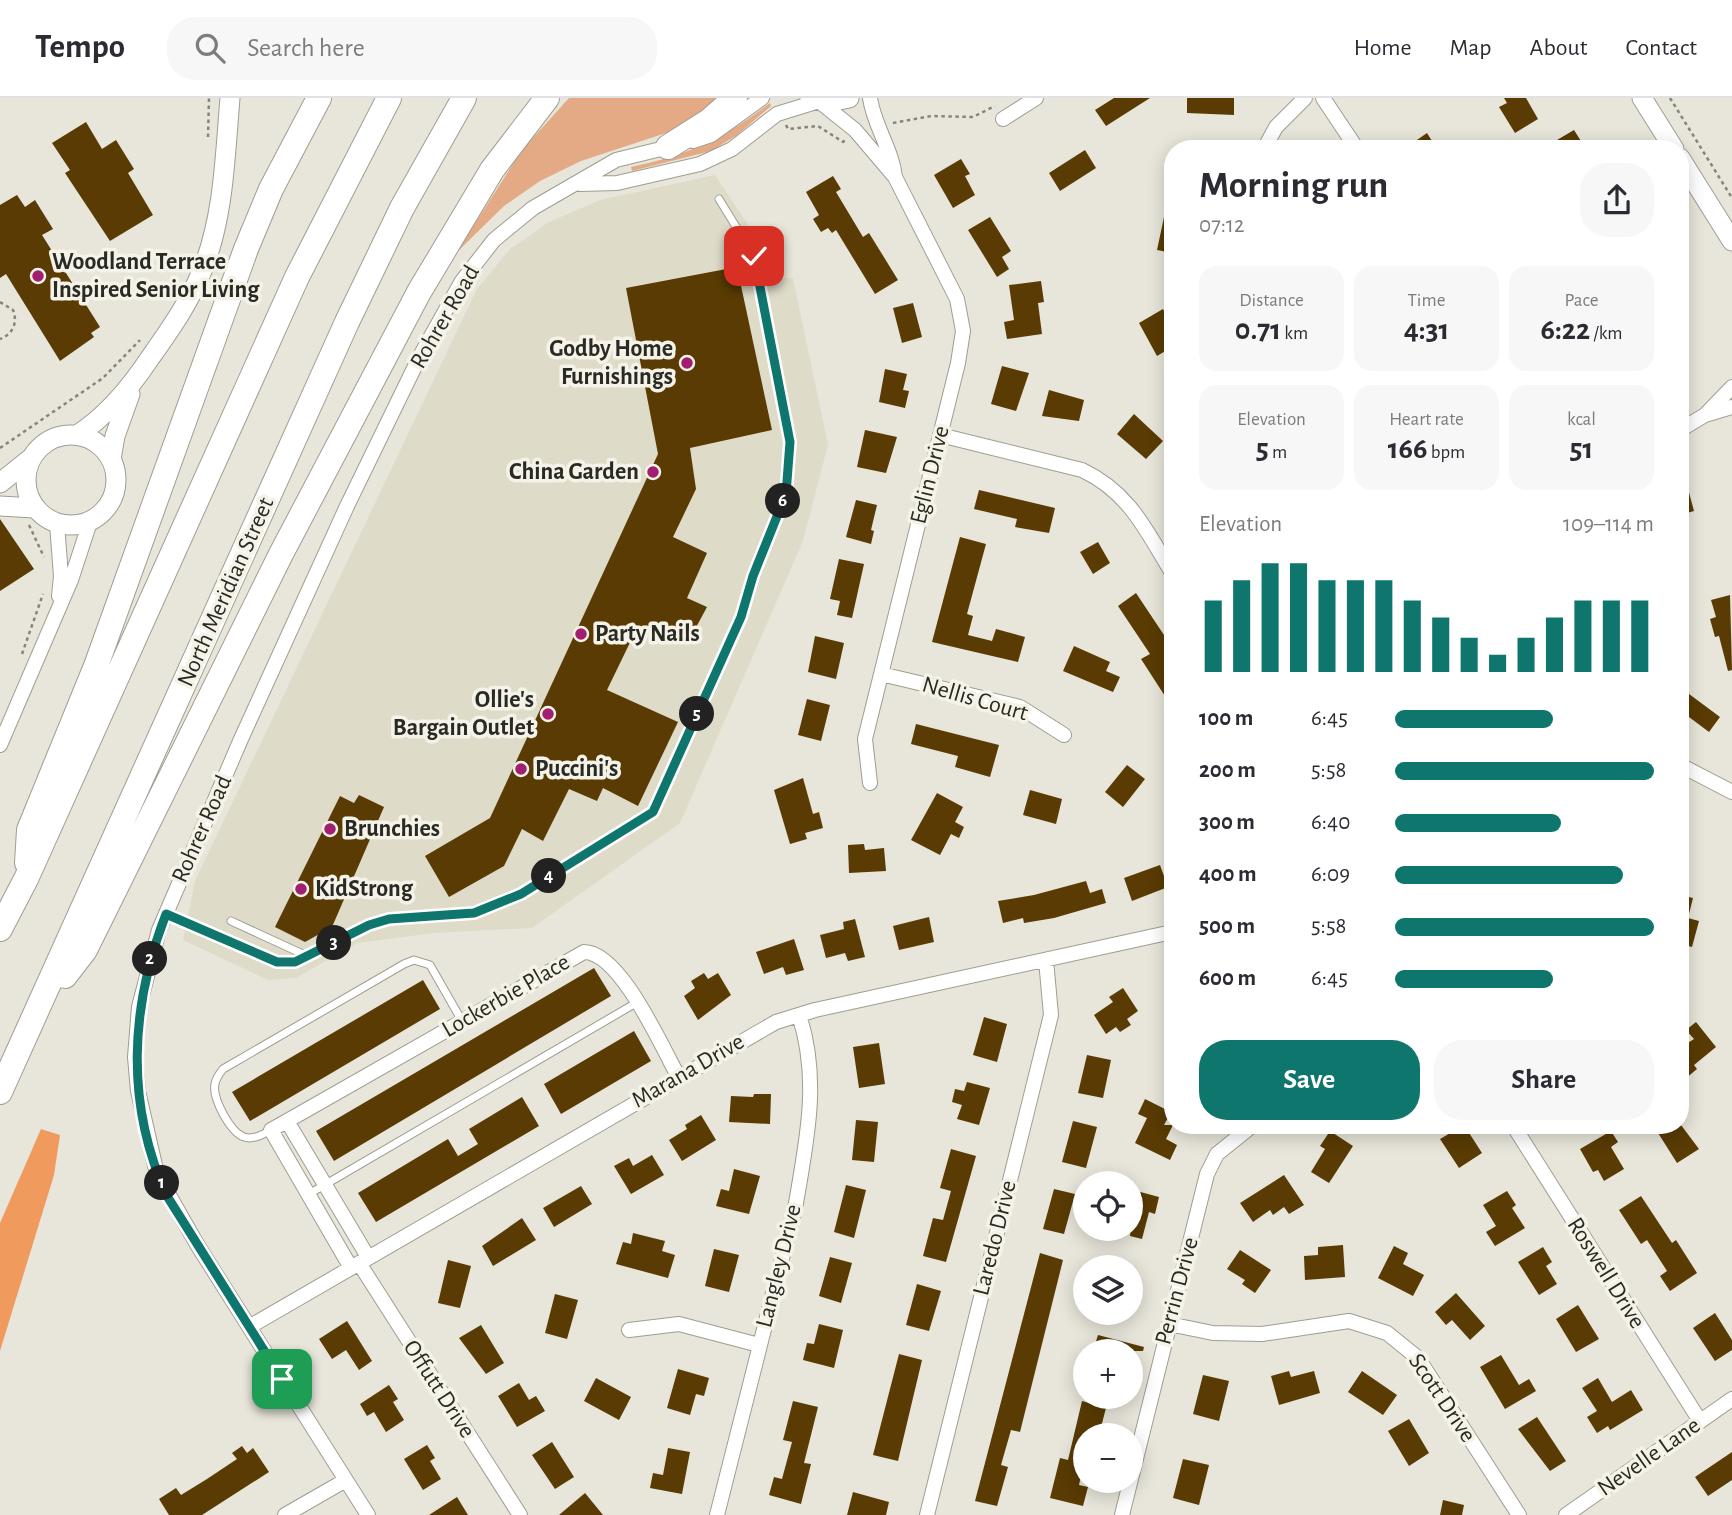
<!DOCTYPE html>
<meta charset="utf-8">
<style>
:root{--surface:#fff;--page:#f7f7f7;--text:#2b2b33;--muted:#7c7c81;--line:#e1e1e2;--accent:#0f766e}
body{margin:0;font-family:"Alegreya Sans",sans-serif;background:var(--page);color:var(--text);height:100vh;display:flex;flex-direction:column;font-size:26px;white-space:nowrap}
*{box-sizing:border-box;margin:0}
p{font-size:23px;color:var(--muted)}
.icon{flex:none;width:38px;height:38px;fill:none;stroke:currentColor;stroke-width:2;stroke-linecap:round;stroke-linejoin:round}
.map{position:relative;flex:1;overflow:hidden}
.side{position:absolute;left:1164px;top:42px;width:525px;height:994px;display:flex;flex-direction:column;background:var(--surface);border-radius:28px;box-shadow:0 4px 18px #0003}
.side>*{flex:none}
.controls{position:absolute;left:1073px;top:1073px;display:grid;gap:14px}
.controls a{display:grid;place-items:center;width:70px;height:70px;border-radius:50%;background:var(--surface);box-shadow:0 4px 18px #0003;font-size:35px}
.pin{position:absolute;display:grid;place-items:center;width:60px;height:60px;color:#fff;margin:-30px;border-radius:14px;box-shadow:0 4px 10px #0006}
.km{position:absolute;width:35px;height:35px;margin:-18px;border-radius:50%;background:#222;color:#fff;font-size:19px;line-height:35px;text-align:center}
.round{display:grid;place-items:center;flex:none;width:74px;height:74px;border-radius:28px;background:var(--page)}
.overview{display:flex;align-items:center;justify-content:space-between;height:119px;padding:0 35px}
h1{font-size:38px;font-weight:600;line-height:52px}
.figures{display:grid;grid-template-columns:repeat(3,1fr);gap:10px;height:119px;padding:7px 35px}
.figures div{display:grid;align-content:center;border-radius:18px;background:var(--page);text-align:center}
.figures b{font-size:30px;font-weight:600}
.figures small{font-size:19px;font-weight:400}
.figures p{font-size:19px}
.chart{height:196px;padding:14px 35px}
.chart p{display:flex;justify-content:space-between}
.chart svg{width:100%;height:126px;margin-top:7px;stroke:var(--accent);stroke-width:6}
.action{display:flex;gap:14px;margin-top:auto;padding:14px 35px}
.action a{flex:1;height:80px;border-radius:28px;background:var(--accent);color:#fff;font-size:28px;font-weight:600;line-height:80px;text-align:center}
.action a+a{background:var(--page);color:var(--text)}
ul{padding:0 35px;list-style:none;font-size:23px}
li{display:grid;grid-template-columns:112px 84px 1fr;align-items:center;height:52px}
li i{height:18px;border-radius:9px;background:var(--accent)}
header{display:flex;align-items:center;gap:42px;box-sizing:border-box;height:98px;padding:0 35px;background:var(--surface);border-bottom:2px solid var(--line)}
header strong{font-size:33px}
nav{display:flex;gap:38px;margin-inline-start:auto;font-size:24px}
.search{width:490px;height:63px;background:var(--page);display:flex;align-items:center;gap:18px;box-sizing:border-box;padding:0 24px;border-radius:28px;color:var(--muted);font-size:26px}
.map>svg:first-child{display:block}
.built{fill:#dfdbc9}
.green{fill:#e3aa85}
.forest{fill:#f19a5e}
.building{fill:#593b03}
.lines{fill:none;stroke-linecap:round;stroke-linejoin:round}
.lane-casing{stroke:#9f9d93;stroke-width:9}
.street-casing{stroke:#9f9d93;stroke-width:16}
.secondary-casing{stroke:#9f9d93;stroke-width:21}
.highway-casing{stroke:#9f9d93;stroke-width:26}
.path{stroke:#86857d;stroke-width:2.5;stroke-dasharray:3.5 3.5;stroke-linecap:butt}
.lane{stroke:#fff;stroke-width:7}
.street{stroke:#fff;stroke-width:14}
.secondary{stroke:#fff;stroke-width:19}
.highway{stroke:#fff;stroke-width:24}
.route-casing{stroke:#fff;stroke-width:14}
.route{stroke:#0f766e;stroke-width:9}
.poi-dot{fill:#a01f70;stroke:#f5f3e8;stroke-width:2.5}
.labels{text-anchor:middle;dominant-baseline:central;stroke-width:7;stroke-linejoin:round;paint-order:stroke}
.poi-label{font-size:24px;font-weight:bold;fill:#2a2a25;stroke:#f5f3e8;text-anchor:start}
.street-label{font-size:24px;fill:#2a2a25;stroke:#f5f3e8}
</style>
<header>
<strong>Tempo</strong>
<div class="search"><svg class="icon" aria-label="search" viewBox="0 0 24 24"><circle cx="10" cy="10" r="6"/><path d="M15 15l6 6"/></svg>Search here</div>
<nav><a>Home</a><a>Map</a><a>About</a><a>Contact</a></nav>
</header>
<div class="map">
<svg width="1732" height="1417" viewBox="0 0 1732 1417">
<rect width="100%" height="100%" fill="#e8e6da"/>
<path class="built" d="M715,77L765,152L769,180H793L828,347L803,443L680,725L532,830L434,835L357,845L296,880L268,882L183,842L195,783L477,191L510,151L549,124L600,102Z"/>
<path class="green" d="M569,0H722L672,33L581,63L540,83L504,108L456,155L522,52Z
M770,5L771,8L737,37L711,53L632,73L631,69C689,57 723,41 770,5Z"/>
<path class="forest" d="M41,1031L60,1037L54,1077L0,1253V1125Z"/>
<path class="building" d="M1114,0H1150L1106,28L1095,12Z
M1187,0H1234V17L1187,15Z
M1504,0H1526L1538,21L1515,35L1499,9L1507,5Z
M86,24L102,51L116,42L134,71L128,75L153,117L110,143L65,75L70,72L52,45Z
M1574,32L1586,51H1563L1557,42Z
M1427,35L1437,51H1404Z
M1085,52L1096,70L1060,93L1049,75Z
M961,61L970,76L965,78L975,97L953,110L934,77Z
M833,78L841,91L836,94L863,139L869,135L898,182L875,196L836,132L832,135L828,130L821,134L813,121L819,117L806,94Z
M17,97L25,109L35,102L53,131L42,137L100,229L91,235L94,239L60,263L6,176L0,180V107Z
M1167,105H1172V155L1157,152Z
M990,119L1011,153L1002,159L1009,171L997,179L968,132Z
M737,169L772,332L690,350L696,391L673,439L707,455L687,500L707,509L687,546L638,528L607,592L678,624L638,708L603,690L597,703L569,691L543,743L522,731L504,768L449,799L425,758L490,720L658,356L626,190Z
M1041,183L1044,204L1038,205L1042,236L1007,241L1004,224L1014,222L1009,187Z
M913,205L922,239L902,245L893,210Z
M1163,211L1172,228V249L1157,258L1139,225Z
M1002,268L1029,275L1016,313L991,306Z
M885,271L907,276L903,292L909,293L905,310L879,304Z
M1049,292L1084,302L1079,323L1042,318Z
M1134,316L1163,343L1146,361L1117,336Z
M865,332L897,339L886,375L857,369Z
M1680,376H1684L1694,413L1680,417Z
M979,392L1055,410L1049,435L1015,429L1017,421L974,411Z
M856,402L877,407L871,432L874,433L871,446L846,439Z
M0,421L34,471L0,493Z
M960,439L986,446L967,516L973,518L968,537L992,543L996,531L1025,539L1018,564L932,544Z
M1098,444L1110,465L1093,476L1080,454Z
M839,461L864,466L852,520L837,517L840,503L830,501Z
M1136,495L1172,549V609L1141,561L1150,556L1118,508Z
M1730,497L1732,572L1728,573L1719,538L1715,539L1710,521L1716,519L1711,502Z
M815,538L844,545L836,581L808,574Z
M1074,548L1110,564L1106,573L1120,579L1113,594L1063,573Z
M1685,593L1720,619L1709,634L1689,619L1680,631V599Z
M807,601L830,607L821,643L798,637Z
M916,626L999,647L990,679L955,669L958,658L911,646Z
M1127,667L1145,681L1123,709L1105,694Z
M803,680L813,716L819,714L823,730L805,735L807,741L790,746L774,692Z
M1030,692L1062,701L1056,726L1023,717Z
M937,695L963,709L955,724L964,729L959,740L951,736L940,757L911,742Z
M359,697L384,709L332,829L305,844L275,829L340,698L354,705Z
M864,746L865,752L884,750L886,773L849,775L848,747Z
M1160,767L1168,789L1132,803L1124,780Z
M1086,783L1090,795L1102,791L1106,805L1054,820L1024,825L1023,820L1003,825L998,803L1034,797Z
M1680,797L1693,800L1688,820L1699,823L1692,849L1680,846Z
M929,819L934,844L899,852L893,828Z
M855,821L865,859L848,863L845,855L826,860L820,837L844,831L843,824Z
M794,841L804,872L786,877L783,869L764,876L756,854Z
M594,870L611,898L334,1063L316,1033Z
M704,875L708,881L718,875L731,897L698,922L684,898L695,890L691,883Z
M423,882L440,911L250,1023L232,994Z
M1123,890L1138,913L1127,921L1131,927L1120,934L1116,929L1106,936L1094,917L1113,904L1109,899Z
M984,919L1007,926L997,964L973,957Z
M1696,924L1716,949L1694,967L1697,971L1685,981L1680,978V950L1694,941L1686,932Z
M634,933L651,963L561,1016L544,986Z
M879,945L885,986L859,990L853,949Z
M1087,957L1111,962L1103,1000L1078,995Z
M967,984L990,990L979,1027L957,1021L962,1007L952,1004L955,991L964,993Z
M754,996H771L770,1026L729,1024L731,998L753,999Z
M522,999L539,1028L376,1124L358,1095L448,1041L458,1058L478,1046L469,1031Z
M1145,1001L1171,1014L1164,1027H1173L1166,1041L1177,1047L1170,1062L1135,1045L1147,1020L1138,1016Z
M701,1017L716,1042L682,1063L669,1042L687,1031L685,1027Z
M856,1022L878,1024L874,1064L852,1062Z
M1073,1023L1097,1029L1086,1070L1062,1064Z
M1464,1027L1482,1055L1459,1070L1440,1041Z
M1653,1027H1681L1699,1051L1677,1065Z
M1330,1033L1353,1048L1329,1085L1311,1074L1325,1051L1320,1048Z
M1611,1033L1618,1044L1611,1049L1624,1071L1604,1083L1598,1072L1593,1074L1580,1051Z
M951,1051L976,1058L946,1164L923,1158L933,1120L943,1122L951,1093L940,1090Z
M652,1057L664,1077L631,1096L614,1068L629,1060L633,1068Z
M734,1071L760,1078L749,1116L716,1108L721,1091L729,1093Z
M1284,1077L1304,1107L1289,1116L1284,1109L1273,1117L1270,1112L1253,1124L1240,1105Z
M846,1087L866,1092L854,1140L834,1134Z
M581,1088L592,1106L554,1129L543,1110Z
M1054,1091L1075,1096L1064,1136L1043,1131Z
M1133,1092L1159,1099L1155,1116L1149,1114L1142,1141L1130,1138Z
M1507,1093L1516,1107L1512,1110L1525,1130L1495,1148L1486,1134L1496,1128L1483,1107Z
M1641,1098L1672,1145L1676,1142L1697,1175L1670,1193L1660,1178L1667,1173L1647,1142L1641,1146L1619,1112Z
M522,1120L536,1142L493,1168L482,1148Z
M633,1135L665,1143L662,1153L675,1157L668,1180L616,1166L623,1144L631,1146Z
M1343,1147L1345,1179L1305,1182L1304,1158L1318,1157V1149Z
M1394,1148L1408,1155L1403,1166L1424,1177L1413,1198L1378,1180Z
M1543,1149L1552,1164L1546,1168L1557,1186L1539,1197L1518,1164Z
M714,1151L739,1157L729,1194L705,1188Z
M1240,1152L1271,1172L1255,1195L1242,1186L1245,1182L1227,1171Z
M1040,1155L1063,1162L1020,1334L1011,1332L1001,1367L1008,1369L997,1408L975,1403Z
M830,1159L852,1165L841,1205L819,1198Z
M448,1162L471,1168L460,1210L438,1205Z
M917,1186L941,1193L929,1233L906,1227Z
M1456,1195L1485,1228L1470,1242L1452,1222L1446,1227L1435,1214Z
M555,1196L578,1202L567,1241L545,1235Z
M1578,1207L1599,1241L1576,1254L1556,1221Z
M1715,1215L1732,1242V1252L1715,1263L1693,1230Z
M347,1223L372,1263L359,1272L346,1252L332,1261L319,1241Z
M819,1226L843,1232L834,1270L803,1262L807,1245L814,1246Z
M481,1227L504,1265L486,1276L459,1240Z
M1098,1237L1144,1249L1143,1253H1093Z
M899,1256L922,1262L898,1363L873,1357Z
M1501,1257L1519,1287L1529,1281L1536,1293L1505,1311L1480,1269Z
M678,1271L709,1280L704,1298L696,1296L690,1317L667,1310Z
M1289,1273L1291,1279L1314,1273L1320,1295L1279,1307L1271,1278Z
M1362,1273L1397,1297L1383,1317L1348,1294Z
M1203,1277L1229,1283L1219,1323L1193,1316Z
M596,1280L631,1299L619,1322L584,1303Z
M1598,1280L1612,1304L1631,1292L1643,1312L1610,1332L1608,1328L1597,1335L1587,1319L1597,1313L1582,1290Z
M519,1285L529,1302L536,1298L545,1313L517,1329L498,1298Z
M389,1287L398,1301L393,1304L404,1322L386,1334L374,1314L367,1318L360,1306Z
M793,1303L818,1309L804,1365L811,1366L801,1406L769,1397L774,1379L782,1381L792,1344L783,1342Z
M1082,1303L1106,1310L1099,1337H1085V1360L1079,1387L1088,1389L1083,1408L1050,1400L1060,1360L1068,1362Z
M1537,1319L1566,1363L1550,1373L1518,1331Z
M1409,1321L1429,1355L1409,1368L1388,1333Z
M552,1344L574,1379L555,1391L532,1357Z
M427,1347L435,1360L430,1363L441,1381L423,1392L404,1361Z
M242,1348L247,1355L253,1350L269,1374L202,1417H169L159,1401L176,1390L181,1397L207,1381L237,1361L232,1355Z
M668,1350L690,1354L682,1396L650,1390L653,1375L663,1377Z
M1732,1354V1382L1708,1398L1695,1379Z
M1183,1361L1209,1367L1199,1407L1173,1400Z
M853,1394L889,1404L886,1417H847Z
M585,1395L603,1417H559Z
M457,1399L468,1417H429Z
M1443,1402L1464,1407L1462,1417H1440Z"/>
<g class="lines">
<g class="lane-casing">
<path id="lane" d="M166,816L277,864H295L369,826L389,821L474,815L521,796L653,714L741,519L753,478L786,396L790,344L754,158L719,101
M231,823L307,858
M271,1032C262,1037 253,1042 244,1039C230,1034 212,1000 215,986C216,980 219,976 223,971L404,866L414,862L430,867L462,923
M309,1096L636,905"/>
</g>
<g class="street-casing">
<path id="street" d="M870,0C874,28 892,51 895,79
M1323,0L1357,51
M820,4L855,32L895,79L957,201L963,233L958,265L865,641L870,685
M1003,21L1036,0
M693,43L711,37L762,0
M1264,51L1276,29L1305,0
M580,86L617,85L700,66L732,51L777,16L819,3
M1705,317L1732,309
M1680,332L1705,317L1732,289
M940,337L1082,372C1129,394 1146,432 1172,475
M57,426L61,478L59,498
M881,576L1020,609L1064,637
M0,647L71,482L90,424
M1680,667L1732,694
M287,1023L368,1159
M1513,1027L1700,1323
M359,1165L520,1417
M351,1170L271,1032L287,1023L584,854C620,854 661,947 678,978
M1169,1226L1213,1235L1262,1236L1349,1223L1387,1235L1418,1260L1519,1417
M249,1229L776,924L815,912L1172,834
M629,1232L679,1226L759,1247
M285,1417L346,1382
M368,1417L198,1148L157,1076L138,993L135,959L139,909L159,832L241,641L347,408L419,260L462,183L494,142L533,110L616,62L673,48
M717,1417L796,1105C807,1041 820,980 799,917
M927,1417L1051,917L1046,862
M1122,1417L1207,1076L1217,1056L1253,1027
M1566,1417L1732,1301"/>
</g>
<g class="secondary-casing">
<path id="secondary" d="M810,0L830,4L849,0
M1642,0L1674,51
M1680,60L1732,143
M26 382a45 45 0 1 1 90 0a45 45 0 1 1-90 0Z
M77,337C107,318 130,290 150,260C169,233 189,205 202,173C224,119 225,58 230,0
M111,361L115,338L130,296
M0,385L30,361
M0,408L34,410"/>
</g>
<g class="highway-casing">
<path id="highway" d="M668,49L709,23L735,0
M27,765L29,732L96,568L246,151L271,91L319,0
M0,831L26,781L297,179L389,0
M65,878L85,852L281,456L419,194L492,72L547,0
M0,994L347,224L402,110L464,0"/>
</g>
<path class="path" d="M1670,0L1732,100
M893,25L931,18L973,19L995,8
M786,27L788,31L818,28L843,44L845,42
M208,39L209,0
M0,204L13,212C18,225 13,236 0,241
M0,350L103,280L140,242
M29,427L44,459
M22,556L43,496"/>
<use href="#lane" class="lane"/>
<use href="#street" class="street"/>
<use href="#secondary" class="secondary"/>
<use href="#highway" class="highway"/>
</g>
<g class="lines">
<g class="route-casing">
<path id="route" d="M282,1281L167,1098C125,1006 130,909 166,816L277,864H295L369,827L389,821L474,815L521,796L653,714L741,519L753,478L786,396L790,344L754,158"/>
</g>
<use href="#route" class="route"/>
</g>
<g class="poi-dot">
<circle cx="38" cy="178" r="7"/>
<circle cx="687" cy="265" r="7"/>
<circle cx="653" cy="374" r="7"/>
<circle cx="581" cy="536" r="7"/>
<circle cx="548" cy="616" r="7"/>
<circle cx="521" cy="671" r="7"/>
<circle cx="330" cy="731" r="7"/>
<circle cx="301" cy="791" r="7"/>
</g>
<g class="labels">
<g class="poi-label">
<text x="52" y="164">Woodland Terrace<tspan x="52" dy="28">Inspired Senior Living</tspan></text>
<text x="673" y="251" text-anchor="end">Godby Home<tspan x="673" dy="28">Furnishings</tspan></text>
<text x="639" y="374" text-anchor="end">China Garden</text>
<text x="595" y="536">Party Nails</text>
<text x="534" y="602" text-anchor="end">Ollie's<tspan x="534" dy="28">Bargain Outlet</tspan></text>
<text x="535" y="671">Puccini's</text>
<text x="344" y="731">Brunchies</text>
<text x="315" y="791">KidStrong</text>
</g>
<g class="street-label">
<text transform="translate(445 219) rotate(-60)">Rohrer Road</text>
<text transform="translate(930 377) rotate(-76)">Eglin Drive</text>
<text transform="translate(226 494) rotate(-66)">North Meridian Street</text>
<text transform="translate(975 601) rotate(16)">Nellis Court</text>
<text transform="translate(202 731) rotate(-66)">Rohrer Road</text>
<text transform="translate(506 898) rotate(-30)">Lockerbie Place</text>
<text transform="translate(688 973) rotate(-30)">Marana Drive</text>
<text transform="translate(995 1140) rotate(-76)">Laredo Drive</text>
<text transform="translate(779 1168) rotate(-76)">Langley Drive</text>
<text transform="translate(1606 1175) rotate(58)">Roswell Drive</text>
<text transform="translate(1177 1193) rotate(-75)">Perrin Drive</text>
<text transform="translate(439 1291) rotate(57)">Offutt Drive</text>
<text transform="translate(1442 1300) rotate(56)">Scott Drive</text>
<text transform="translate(1649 1359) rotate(-35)">Nevelle Lane</text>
</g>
</g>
</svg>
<div class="controls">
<a><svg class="icon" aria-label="locate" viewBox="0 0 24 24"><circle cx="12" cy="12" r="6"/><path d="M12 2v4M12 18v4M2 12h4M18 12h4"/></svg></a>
<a><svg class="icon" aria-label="layers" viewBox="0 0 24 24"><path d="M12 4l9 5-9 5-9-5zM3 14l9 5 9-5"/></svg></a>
<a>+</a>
<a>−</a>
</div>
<div class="pin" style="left:282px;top:1281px;background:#1e9e55"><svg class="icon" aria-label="arrive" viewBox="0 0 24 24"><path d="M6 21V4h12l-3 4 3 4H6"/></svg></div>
<div class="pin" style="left:754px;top:158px;background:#d93025"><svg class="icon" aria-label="check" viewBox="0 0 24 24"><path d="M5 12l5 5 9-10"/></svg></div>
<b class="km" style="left:162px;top:1085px">1</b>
<b class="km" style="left:150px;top:861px">2</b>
<b class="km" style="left:334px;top:845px">3</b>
<b class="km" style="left:549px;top:778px">4</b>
<b class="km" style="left:697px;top:616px">5</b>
<b class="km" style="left:783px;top:403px">6</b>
<section class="side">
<div class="overview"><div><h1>Morning run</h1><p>07:12</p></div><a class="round"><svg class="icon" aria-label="share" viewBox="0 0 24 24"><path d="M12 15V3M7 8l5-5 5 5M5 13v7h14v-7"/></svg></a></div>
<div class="figures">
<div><p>Distance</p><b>0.71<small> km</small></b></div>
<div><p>Time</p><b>4:31</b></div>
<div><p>Pace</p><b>6:22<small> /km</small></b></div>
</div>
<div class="figures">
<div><p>Elevation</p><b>5<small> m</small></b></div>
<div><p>Heart rate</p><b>166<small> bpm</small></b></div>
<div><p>kcal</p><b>51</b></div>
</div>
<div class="chart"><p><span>Elevation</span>109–114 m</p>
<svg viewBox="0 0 160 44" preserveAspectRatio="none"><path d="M5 44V19M15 44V12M25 44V6M35 44V6M45 44V12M55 44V12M65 44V12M75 44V19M85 44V25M95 44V32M105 44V38M115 44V32M125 44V25M135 44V19M145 44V19M155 44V19"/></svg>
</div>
<ul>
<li><b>100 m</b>6:45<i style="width:61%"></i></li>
<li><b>200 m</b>5:58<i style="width:100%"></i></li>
<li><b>300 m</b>6:40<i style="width:64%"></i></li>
<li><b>400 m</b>6:09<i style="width:88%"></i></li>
<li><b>500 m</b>5:58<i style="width:100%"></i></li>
<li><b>600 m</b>6:45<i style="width:61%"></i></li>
</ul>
<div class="action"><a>Save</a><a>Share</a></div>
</section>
</div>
